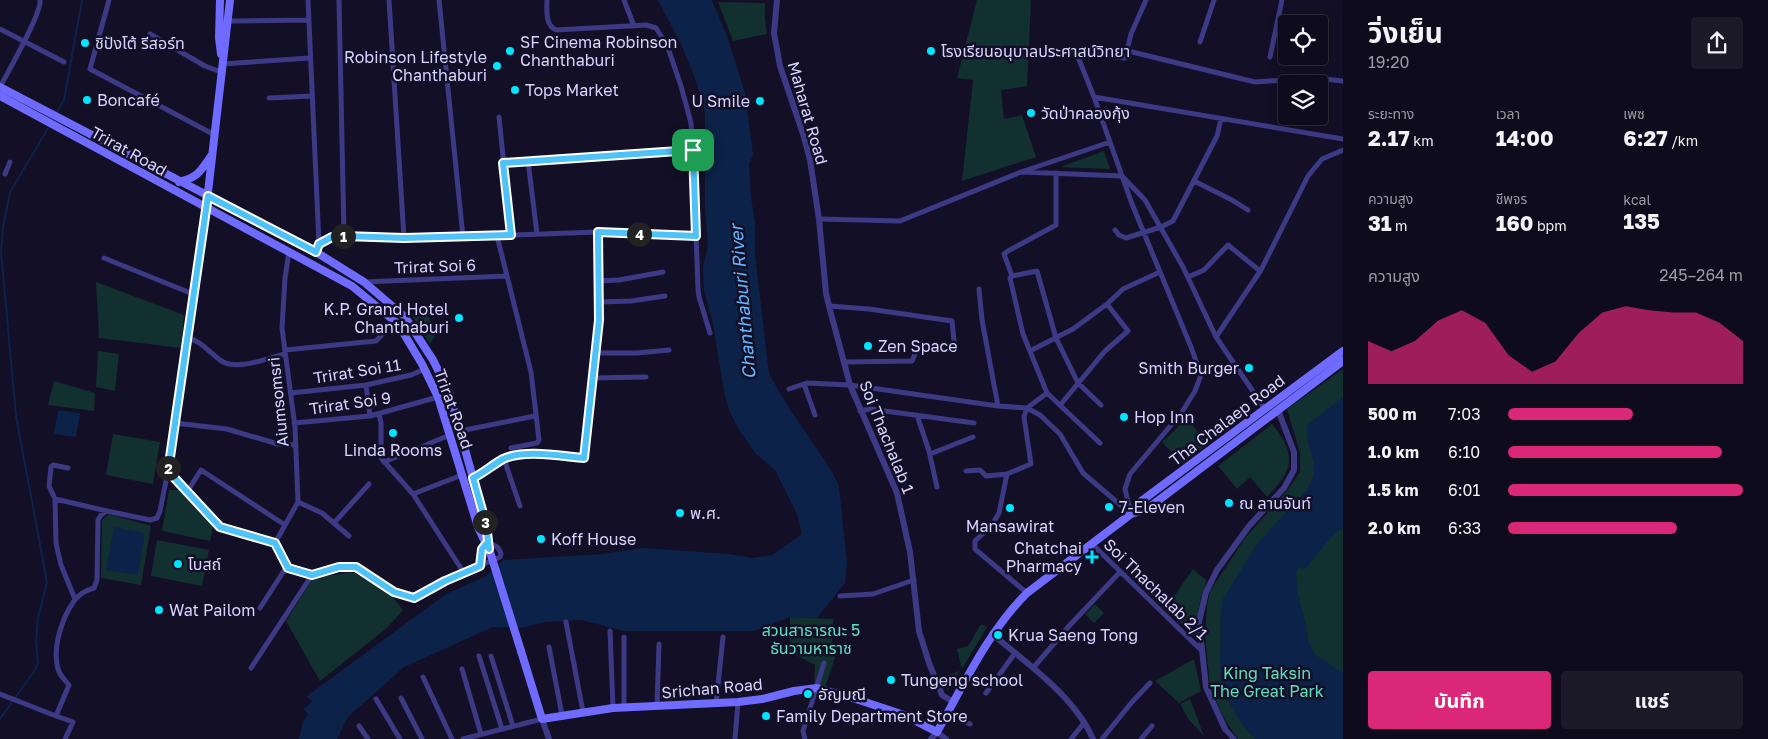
<!DOCTYPE html>
<html lang="th">
<meta charset="utf-8">
<style>
:root{--surface:#0e0b1c;--page:#1c1929;--text:#f1f3f6;--muted:#9b9ba3;--line:#2e2b3b;--accent:#db2777}
body{margin:0;font-family:"Golos Text","Noto Sans Thai",sans-serif;background:var(--page);color:var(--text);height:100vh;display:flex;flex-direction:column;font-size:19px;white-space:nowrap}
*{box-sizing:border-box;margin:0}
p{font-size:16px;color:var(--muted)}
.icon{flex:none;width:28px;height:28px;fill:none;stroke:currentColor;stroke-width:2;stroke-linecap:round;stroke-linejoin:round}
.map{position:relative;flex:1;overflow:hidden}
.details{display:flex;flex-direction:column;background:var(--surface);width:425px}
.details>*{flex:none}
.buttons{position:absolute;left:1278px;top:15px;display:grid;gap:10px}
.buttons a{display:grid;place-items:center;width:50px;height:50px;border-radius:5px;background:var(--surface);box-shadow:0 2px 12px #0003,0 0 0 1px var(--line);font-size:25px}
.pin{position:absolute;display:grid;place-items:center;width:42px;height:42px;color:#fff;margin:-21px;border-radius:10px;box-shadow:0 2px 8px #0006}
.km{position:absolute;width:25px;height:25px;margin:-12px;border-radius:50%;background:#222;color:#fff;font-size:14px;line-height:25px;text-align:center}
.round{display:grid;place-items:center;flex:none;width:52px;height:52px;border-radius:5px;background:var(--page)}
.summary{display:flex;align-items:center;justify-content:space-between;height:85px;padding:0 25px}
h1{font-size:28px;font-weight:700;line-height:38px}
.figures{display:grid;grid-template-columns:repeat(3,1fr);gap:8px;height:85px;padding:5px 25px}
.figures div{display:grid;align-content:center}
.figures b{font-size:21px;font-weight:700}
.figures small{font-size:14px;font-weight:400}
.figures p{font-size:14px}
.chart{height:140px;padding:10px 25px}
.chart p{display:flex;justify-content:space-between}
.chart svg{width:100%;height:90px;margin-top:5px;fill:var(--accent);opacity:.7}
.primary-button{display:flex;gap:10px;margin-top:auto;padding:10px 25px}
.primary-button a{flex:1;height:58px;border-radius:5px;background:var(--accent);color:#fff;font-size:20px;font-weight:700;line-height:58px;text-align:center}
.primary-button a+a{background:var(--page);color:var(--text)}
ul{padding:0 25px;list-style:none;font-size:16px}
li{display:grid;grid-template-columns:80px 60px 1fr;align-items:center;height:38px}
li i{height:12px;border-radius:6px;background:var(--accent)}
main{display:flex;flex:1;min-height:0}
.map>svg:first-child{display:block}
.green{fill:#12302f}
.water{fill:#0c2248}
.lines{fill:none;stroke-linecap:round;stroke-linejoin:round}
.stream{stroke:#0c2248;stroke-width:2}
.minor{stroke:#3d3a85;stroke-width:5}
.tertiary{stroke:#3d3a85;stroke-width:6}
.secondary{stroke:#6f6bff;stroke-width:8}
.secondary-bridge{stroke:#6f6bff;stroke-width:8}
.route-casing{stroke:#fff;stroke-width:10}
.route{stroke:#4fc3f7;stroke-width:6}
.poi-dot{fill:#00e5ff;stroke:#130f26;stroke-width:2}
.labels{text-anchor:middle;dominant-baseline:central;stroke-width:5;stroke-linejoin:round;paint-order:stroke}
.poi-label{font-size:16px;fill:#d9d4ff;stroke:#130f26;text-anchor:start}
.street-label{font-size:16px;fill:#d9d4ff;stroke:#130f26}
.park-label{font-size:16px;fill:#5fe0c0;stroke:#130f26}
.water-label{font-size:18px;font-style:italic;fill:#62b6ff;stroke:#130f26}
</style>
<main>
<div class="map">
<svg width="1343" height="739" viewBox="0 0 1343 739">
<rect width="100%" height="100%" fill="#130f26"/>
<path class="green" d="M977,0H1031L1027,86L1001,90L1004,119L1022,115L1036,157L962,181L973,80L957,78Z
M718,2L765,3V19L767,34L733,41Z
M1104,151L1110,169L1060,167Z
M96,282L184,315L181,348L99,338Z
M411,314H427L437,333L430,344Z
M98,351L119,354L115,391L96,387Z
M1343,369V739H1238L1226,722L1210,688L1205,634L1207,605L1210,591L1245,538L1287,491L1300,472V453L1287,409Z
M54,381L95,393L94,411L48,405Z
M1187,419L1208,444L1183,464L1162,442Z
M1272,424C1298,456 1293,470 1267,497L1250,477L1237,489L1218,466Z
M113,434L160,442L153,484L106,475Z
M169,490H179L213,527L210,541L162,531Z
M109,514L151,526L141,585L101,578L102,520Z
M157,540L209,550L202,586L151,576Z
M1193,569L1207,581C1199,599 1196,619 1197,639L1166,608Z
M353,572L391,595L403,610L387,628L320,681L286,621L313,578Z
M1095,604L1104,613L1094,623L1085,614Z
M790,617L833,619L832,643L835,658L824,690L814,689L815,665L790,652Z
M981,624L987,627L962,669L957,649L968,646Z
M1194,659L1201,691L1179,703L1155,681Z
M960,671L948,691L941,677Z
M1190,699L1204,736L1189,720L1180,704Z"/>
<path class="water" d="M658,0H712L727,36L745,93L753,155L749,164L751,197L755,223V254L769,374L789,408L830,468L839,486L847,563L845,583L817,618L790,617L755,631H624L581,620L545,622L522,628L493,627L404,667L348,717L337,739H299L303,721L308,714L303,709L312,702L307,696L446,594L486,576L503,560L602,554L642,548L730,554L752,558L772,555L802,534L797,514L775,470L756,454L739,430L729,410L725,396L713,324L704,291L703,267L708,245L705,207V112L695,78L681,44Z
M1343,397V528C1327,538 1318,555 1305,569L1298,568L1296,575L1298,594L1306,624L1308,640L1313,652L1317,656L1343,673V739H1255C1239,723 1227,701 1220,679L1221,611L1223,599L1257,544L1307,490C1310,484 1313,478 1314,471C1315,456 1303,438 1308,424Z
M58,410L80,413L76,437L54,434Z
M114,527L145,533L138,575L106,570Z"/>
<g class="lines">
<path class="stream" d="M56,114L64,100L82,0
M0,719L35,670L38,663L36,642L38,618L47,582L16,416L1,251L3,227L10,192L50,125"/>
<path class="minor" d="M109,0L90,69L213,134
M308,0L319,244
M339,0L344,235
M389,0L404,238
M439,0L463,237
M547,0C547,11 545,25 556,30L646,25L656,28L667,45L681,86L691,123L693,150L698,289L699,297L710,333
M624,0L634,26
M229,21L309,20
M0,29L64,62
M150,34L205,66L221,72
M1200,42L1214,0
M1128,51L1255,82L1315,78L1343,81
M1270,57L1282,0
M222,64L310,58
M0,87C8,72 42,13 40,0
M1094,97L1343,139
M269,98L312,96
M499,117L511,235
M528,161L537,234
M503,163L693,150
M1021,172L1122,176L1145,200L1183,267L1216,337L1265,409
M1056,173V225L1008,251L1004,254L1012,276L1010,278L1023,334L1047,393L1100,443
M5,174L10,162
M1194,181L1232,200L1248,210
M819,219L900,221L1021,172L1110,142
M1115,230L1119,235L1126,238L1161,227L1173,221L1217,136L1221,119
M598,232L696,236
M497,236L531,372L539,440L537,443L511,448
M316,252C322,238 331,237 344,235L460,237L598,232L599,320L584,458C560,456 525,449 503,459C492,465 484,473 473,478
M104,258L193,294
M1012,276L1037,271L1056,338L1078,383L1101,405
M1188,277L1204,270L1228,245L1260,271
M598,281L619,280L663,272
M364,282L507,276
M979,289L982,320L998,406
M599,302L631,301L665,296
M829,306L869,309L952,321L955,351L918,347L912,361L845,362
M1216,337L1261,270L1308,176L1322,159L1343,150
M188,338C201,341 209,352 220,360C235,372 268,358 285,354
M285,350L376,341L395,321
M1030,351L1073,329L1107,304L1123,289L1160,272
M595,353H637L669,350
M592,378L646,377
M804,384L815,415
M366,385L370,416
M789,389L807,383L850,385L998,406L1027,408L1040,415L1060,434L1083,473L1131,514
M291,393L366,385L411,375L425,369
M1061,404L1105,351L1128,331L1107,304
M860,411L870,409L974,423
M379,414L381,423V458L413,494L464,573
M917,415L929,451L937,487
M175,423L227,429L278,444L296,445
M294,423L370,416L438,397
M460,431L535,416
M930,454L973,437
M504,459L520,506
M384,462L450,435
M168,471L220,527L275,543L288,568L312,575L339,567H356L394,592L414,598L445,581L500,557L501,554C499,547 495,544 488,544
M966,471L980,470L986,476L1007,474
M187,492L201,470L285,525
M413,494L462,475
M55,499L49,486L51,467L53,465L68,468
M298,502L322,513L349,536
M1131,514L1125,489L1130,474L1182,412L1195,391L1201,375L1191,347L1132,204L1094,97L1076,52L1125,58L1131,34L1146,0
M334,523L369,484
M275,543L298,502L295,427L282,328L285,278L289,252
M1092,544L1202,651
M480,566L482,549L486,544
M1027,593L975,549V541L992,525L999,513L1007,474L1031,464L1024,417L1027,408L1047,393
M840,596L873,594L914,580
M75,599L61,565L56,543L55,499L107,511
M260,608L287,566
M566,622L583,712
M610,631L613,708
M624,637V707
M549,647L562,715
M479,656L502,729
M491,656L513,726
M251,668L312,575
M1033,668L1070,625L1120,572
M462,669L481,734
M423,677L452,739
M986,693L1015,653
M0,694L56,716
M401,698L422,739
M376,699L400,739
M716,704L723,637
M657,706L659,644
M947,713L970,724
M359,726L368,739
M1225,729L1234,739
M65,739L73,722L56,716L69,685C65,680 60,676 58,669C52,648 62,618 74,601C79,594 87,590 94,588L97,580L98,520L101,515L107,511L150,520L157,518L160,511L168,471L206,208
M463,739L542,719
M735,739L738,702
M805,739L803,731L824,663
M1071,739L1084,723
M1102,739L1132,702L1150,683
M1141,739L1152,726"/>
<path class="tertiary" d="M777,0L774,33L780,66L804,137L810,160L819,219L826,293L829,306L850,385L897,493L910,552L919,631L929,663L942,695L953,702
M992,634C1027,663 1075,697 1093,739
M542,719L549,739
M1225,729L1206,687L1199,622L1206,592L1217,570L1249,526L1284,488L1294,470V452L1278,410
M931,739L937,732L946,739"/>
<path class="secondary" d="M220,0L219,38L221,54
M0,87L316,252L364,282L405,317L433,360L449,392L486,525L489,549
M0,96L352,286L398,324L422,364L438,397L478,527L486,544
M179,182C198,177 200,172 211,156
M207,201L230,0
M1131,514L1147,509L1343,361
M521,651L542,719L613,708L738,702L762,699L794,691L817,688L862,701L904,715L937,732C964,684 988,632 1027,593L1131,514L1140,502L1343,351"/>
<path class="secondary-bridge" d="M490,552L521,651"/>
</g>
<g class="lines">
<g class="route-casing">
<path id="route" d="M693,150L696,236L598,232L599,320L584,458C560,456 525,449 503,459C492,465 484,473 473,478L486,524L489,549L486,544L482,549L480,566L445,581L414,598L394,592L356,567H339L312,575L288,568L275,543L220,527L168,471L208,196L316,252L319,244L332,237L344,236L404,238L511,235L503,163Z"/>
</g>
<use href="#route" class="route"/>
</g>
<g class="poi-dot">
<circle cx="85" cy="43" r="5"/>
<circle cx="510" cy="51" r="5"/>
<circle cx="931" cy="51" r="5"/>
<circle cx="497" cy="66" r="5"/>
<circle cx="515" cy="90" r="5"/>
<circle cx="87" cy="100" r="5"/>
<circle cx="760" cy="101" r="5"/>
<circle cx="1031" cy="113" r="5"/>
<circle cx="459" cy="318" r="5"/>
<circle cx="868" cy="346" r="5"/>
<circle cx="1249" cy="368" r="5"/>
<circle cx="1124" cy="417" r="5"/>
<circle cx="393" cy="433" r="5"/>
<circle cx="1229" cy="503" r="5"/>
<circle cx="1109" cy="507" r="5"/>
<circle cx="1010" cy="508" r="5"/>
<circle cx="680" cy="513" r="5"/>
<circle cx="541" cy="539" r="5"/>
<path d="M1089.5 549.5h5v5h5v5h-5v5h-5v-5h-5v-5h5z"/>
<circle cx="178" cy="564" r="5"/>
<circle cx="159" cy="610" r="5"/>
<circle cx="998" cy="635" r="5"/>
<circle cx="891" cy="680" r="5"/>
<circle cx="808" cy="694" r="5"/>
<circle cx="766" cy="716" r="5"/>
</g>
<g class="labels">
<g class="poi-label">
<text x="520" y="42">SF Cinema Robinson<tspan x="520" dy="18">Chanthaburi</tspan></text>
<text x="95" y="43">ชิปังโต้ รีสอร์ท</text>
<text x="941" y="51">โรงเรียนอนุบาลประศาสน์วิทยา</text>
<text x="487" y="57" text-anchor="end">Robinson Lifestyle<tspan x="487" dy="18">Chanthaburi</tspan></text>
<text x="525" y="90">Tops Market</text>
<text x="97" y="100">Boncafé</text>
<text x="750" y="101" text-anchor="end">U Smile</text>
<text x="1041" y="113">วัดป่าคลองกุ้ง</text>
<text x="449" y="309" text-anchor="end">K.P. Grand Hotel<tspan x="449" dy="18">Chanthaburi</tspan></text>
<text x="878" y="346">Zen Space</text>
<text x="1239" y="368" text-anchor="end">Smith Burger</text>
<text x="1134" y="417">Hop Inn</text>
<text x="393" y="450" text-anchor="middle">Linda Rooms</text>
<text x="1239" y="503">ณ ลานจันท์</text>
<text x="1119" y="507">7-Eleven</text>
<text x="690" y="513">พ.ศ.</text>
<text x="1010" y="526" text-anchor="middle">Mansawirat</text>
<text x="551" y="539">Koff House</text>
<text x="1082" y="548" text-anchor="end">Chatchai<tspan x="1082" dy="18">Pharmacy</tspan></text>
<text x="188" y="564">โบสถ์</text>
<text x="169" y="610">Wat Pailom</text>
<text x="1008" y="635">Krua Saeng Tong</text>
<text x="901" y="680">Tungeng school</text>
<text x="818" y="694">อัญมณี</text>
<text x="776" y="716">Family Department Store</text>
</g>
<g class="street-label">
<text transform="translate(808 113) rotate(74)">Maharat Road</text>
<text transform="translate(129 151) rotate(29)">Trirat Road</text>
<text transform="translate(435 266) rotate(-2)">Trirat Soi 6</text>
<text transform="translate(357 371) rotate(-9)">Trirat Soi 11</text>
<text transform="translate(278 402) rotate(-96)">Aiumsomsri</text>
<text transform="translate(350 403) rotate(-8)">Trirat Soi 9</text>
<text transform="translate(454 409) rotate(70)">Trirat Road</text>
<text transform="translate(1227 420) rotate(-37)">Tha Chalaep Road</text>
<text transform="translate(887 437) rotate(68)">Soi Thachalab 1</text>
<text transform="translate(1156 589) rotate(44)">Soi Thachalab 2/1</text>
<text transform="translate(712 688) rotate(-5)">Srichan Road</text>
</g>
<g class="park-label">
<text x="811" y="630">สวนสาธารณะ 5<tspan x="811" dy="18">ธันวามหาราช</tspan></text>
<text x="1267" y="673">King Taksin<tspan x="1267" dy="18">The Great Park</tspan></text>
</g>
<g class="water-label">
<text transform="translate(742 302) rotate(-95)">Chanthaburi River</text>
</g>
</g>
</svg>
<div class="buttons">
<a><svg class="icon" aria-label="locate" viewBox="0 0 24 24"><circle cx="12" cy="12" r="6"/><path d="M12 2v4M12 18v4M2 12h4M18 12h4"/></svg></a>
<a><svg class="icon" aria-label="layers" viewBox="0 0 24 24"><path d="M12 4l9 5-9 5-9-5zM3 14l9 5 9-5"/></svg></a>
</div>
<div class="pin" style="left:693px;top:150px;background:#1e9e55"><svg class="icon" aria-label="arrive" viewBox="0 0 24 24"><path d="M6 21V4h12l-3 4 3 4H6"/></svg></div>
<b class="km" style="left:343px;top:236px">1</b>
<b class="km" style="left:168px;top:468px">2</b>
<b class="km" style="left:485px;top:522px">3</b>
<b class="km" style="left:639px;top:234px">4</b>
</div>
<section class="details">
<div class="summary"><div><h1>วิ่งเย็น</h1><p>19:20</p></div><a class="round"><svg class="icon" aria-label="share" viewBox="0 0 24 24"><path d="M12 15V3M7 8l5-5 5 5M5 13v7h14v-7"/></svg></a></div>
<div class="figures">
<div><p>ระยะทาง</p><b>2.17<small> km</small></b></div>
<div><p>เวลา</p><b>14:00</b></div>
<div><p>เพซ</p><b>6:27<small> /km</small></b></div>
</div>
<div class="figures">
<div><p>ความสูง</p><b>31<small> m</small></b></div>
<div><p>ชีพจร</p><b>160<small> bpm</small></b></div>
<div><p>kcal</p><b>135</b></div>
</div>
<div class="chart"><p><span>ความสูง</span>245–264 m</p>
<svg viewBox="0 0 160 44" preserveAspectRatio="none"><path d="M0 44V23L10 28L20 23L30 13L40 8L50 14L60 30L70 38L80 33L90 19L100 9L110 6L120 8L130 9L140 9L150 14L160 23V44z"/></svg>
</div>
<ul>
<li><b>500 m</b>7:03<i style="width:53%"></i></li>
<li><b>1.0 km</b>6:10<i style="width:91%"></i></li>
<li><b>1.5 km</b>6:01<i style="width:100%"></i></li>
<li><b>2.0 km</b>6:33<i style="width:72%"></i></li>
</ul>
<div class="primary-button"><a>บันทึก</a><a>แชร์</a></div>
</section>
</main>
